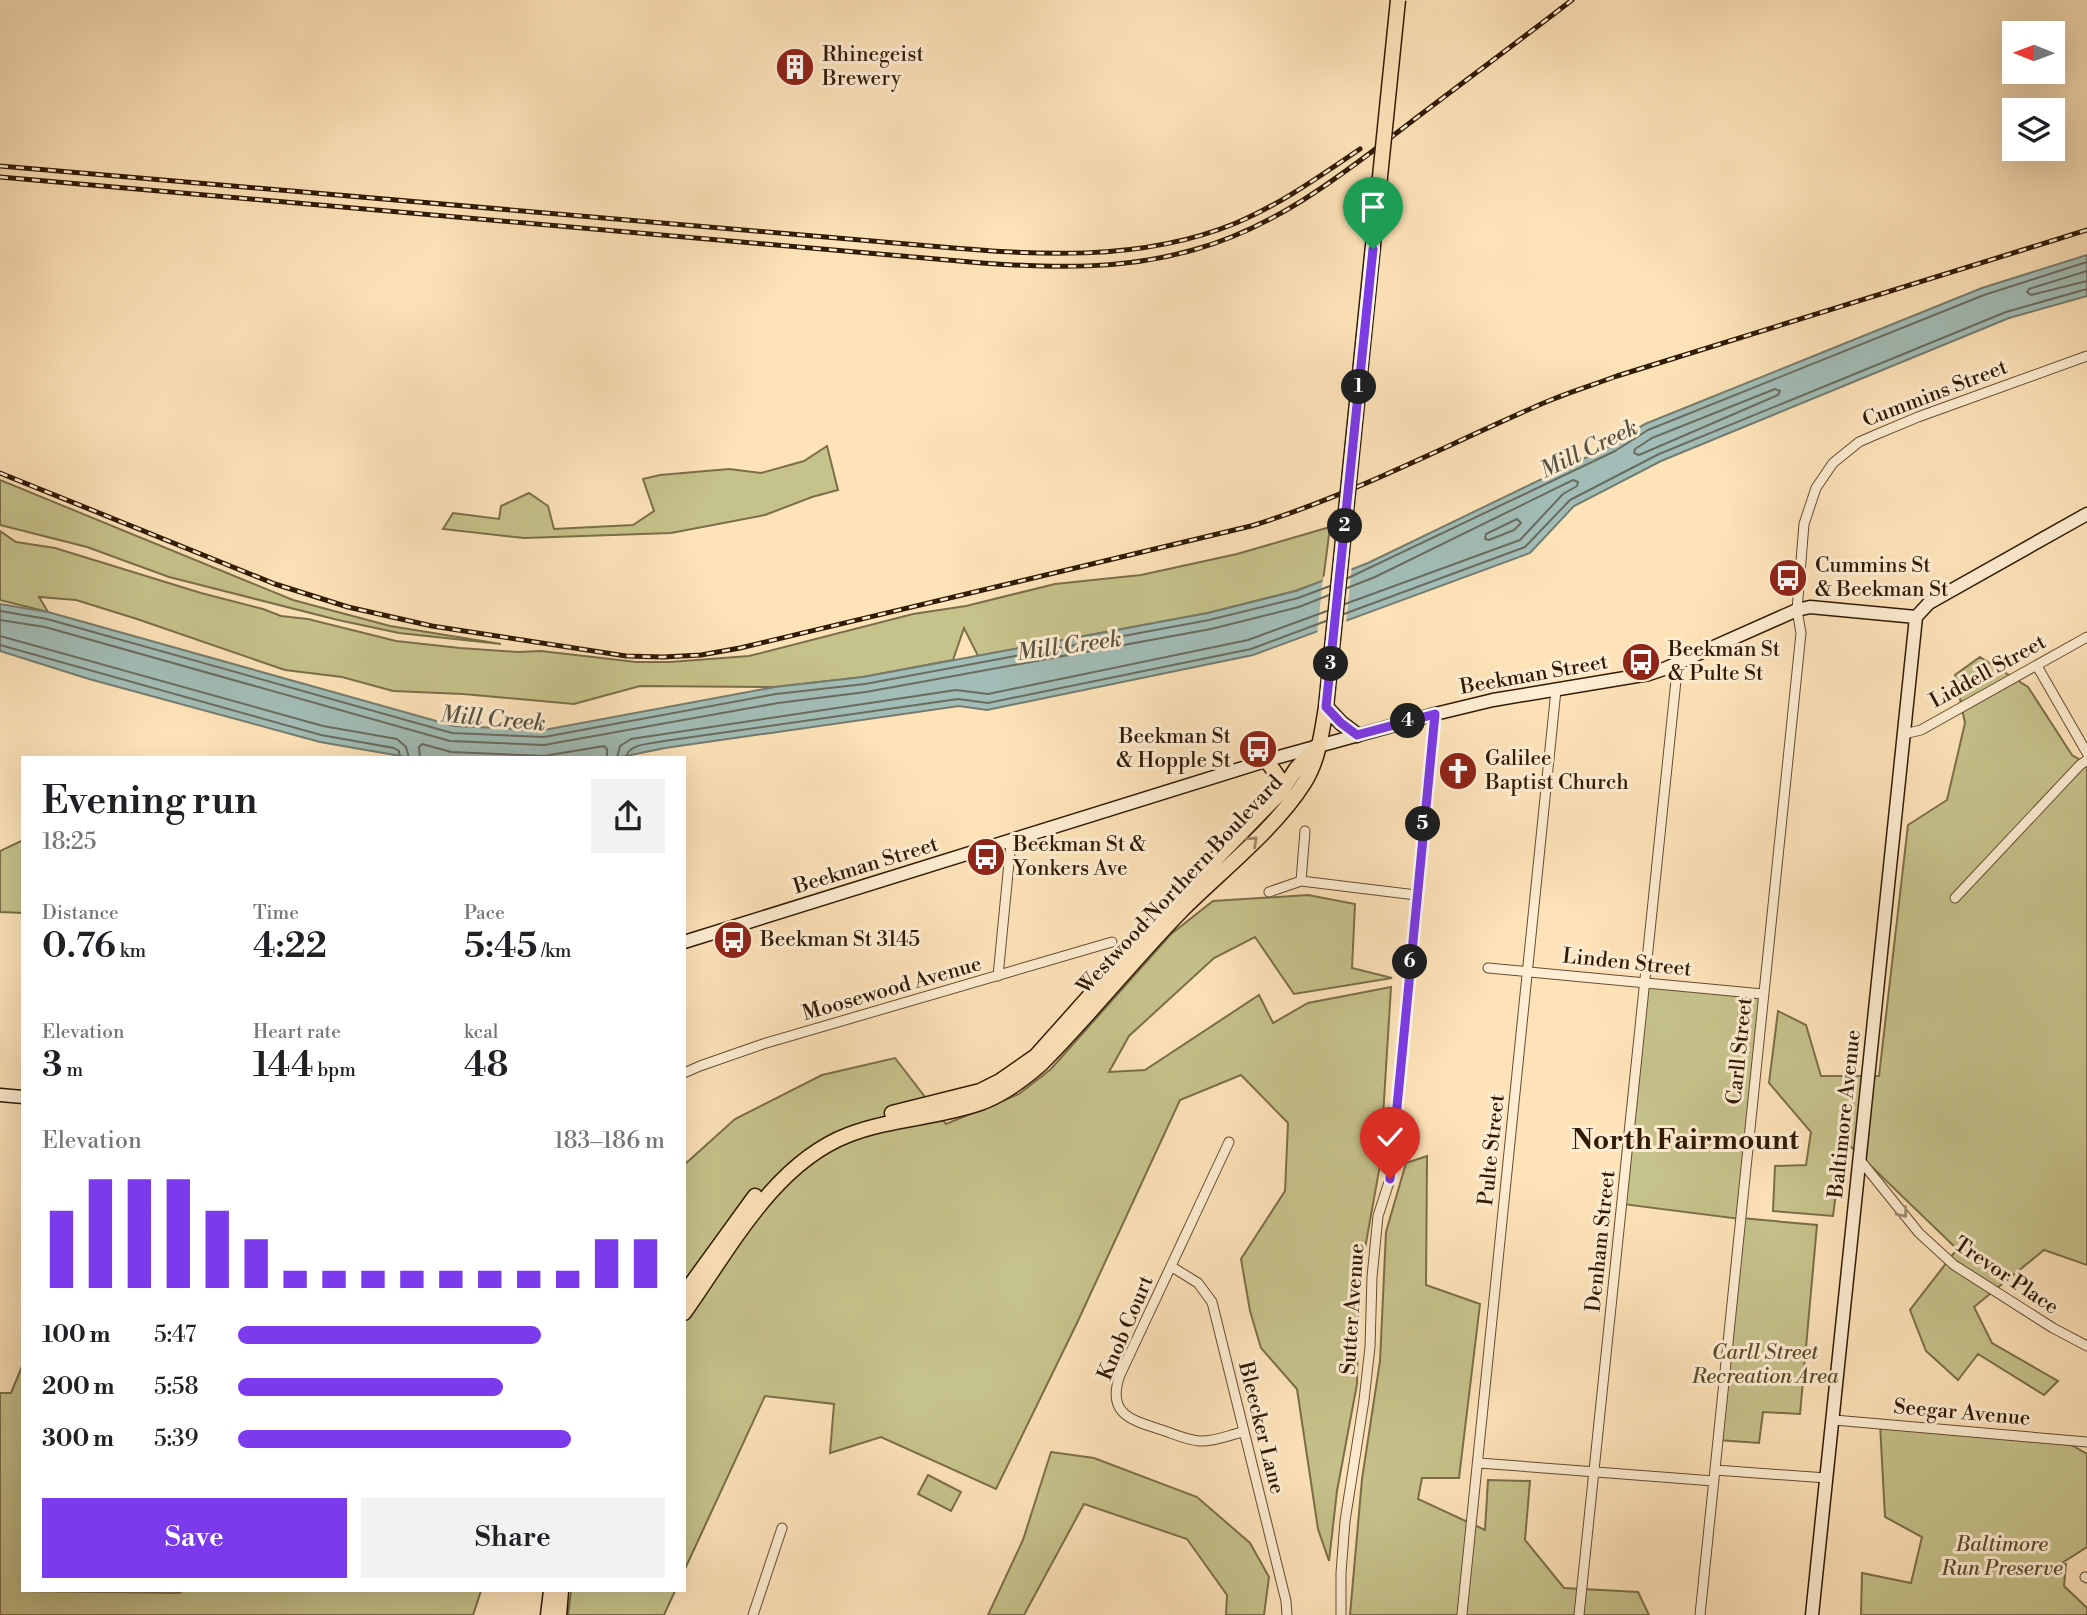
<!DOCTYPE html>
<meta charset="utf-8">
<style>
:root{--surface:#fff;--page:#f2f2f2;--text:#202124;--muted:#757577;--accent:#7c3aed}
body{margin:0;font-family:"Libre Bodoni",serif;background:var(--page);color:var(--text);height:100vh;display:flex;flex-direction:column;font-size:26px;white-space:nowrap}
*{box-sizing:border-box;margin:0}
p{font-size:23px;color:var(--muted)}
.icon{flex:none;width:38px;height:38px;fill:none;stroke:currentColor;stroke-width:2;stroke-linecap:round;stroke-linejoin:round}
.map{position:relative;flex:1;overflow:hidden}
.sheet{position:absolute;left:21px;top:756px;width:665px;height:836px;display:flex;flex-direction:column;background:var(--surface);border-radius:0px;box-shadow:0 7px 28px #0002}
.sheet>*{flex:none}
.needle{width:46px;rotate:271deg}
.fabs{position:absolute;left:2002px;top:21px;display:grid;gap:14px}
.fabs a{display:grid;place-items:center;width:63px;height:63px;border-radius:0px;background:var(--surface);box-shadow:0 7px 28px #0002;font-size:35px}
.pin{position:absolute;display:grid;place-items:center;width:60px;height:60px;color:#fff;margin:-72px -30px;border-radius:50% 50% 50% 0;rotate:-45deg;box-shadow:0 0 7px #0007}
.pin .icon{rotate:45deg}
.km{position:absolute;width:35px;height:35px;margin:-18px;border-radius:50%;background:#222;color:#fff;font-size:19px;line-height:35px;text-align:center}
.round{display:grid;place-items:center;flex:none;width:74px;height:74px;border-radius:0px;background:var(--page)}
.overview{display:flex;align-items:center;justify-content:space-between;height:119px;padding:0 21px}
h1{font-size:38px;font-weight:600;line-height:52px}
.figures{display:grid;grid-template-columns:repeat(3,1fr);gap:10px;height:119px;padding:7px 21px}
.figures div{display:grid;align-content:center}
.figures b{font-size:35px;font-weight:600}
.figures small{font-size:19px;font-weight:400}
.figures p{font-size:19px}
.chart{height:196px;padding:14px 21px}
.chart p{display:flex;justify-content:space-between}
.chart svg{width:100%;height:126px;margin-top:7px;stroke:var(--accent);stroke-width:6}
.cta{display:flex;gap:14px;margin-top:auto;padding:14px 21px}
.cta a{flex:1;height:80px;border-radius:0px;background:var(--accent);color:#fff;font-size:28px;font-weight:600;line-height:80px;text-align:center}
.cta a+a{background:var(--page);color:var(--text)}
ul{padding:0 21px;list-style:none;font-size:23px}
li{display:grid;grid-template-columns:112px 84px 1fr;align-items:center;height:52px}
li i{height:18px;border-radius:9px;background:var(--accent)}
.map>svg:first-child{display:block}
.green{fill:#c6c28b;stroke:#7b6e48;stroke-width:2}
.water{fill:#a2bdb7;stroke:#747c6f;stroke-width:2}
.pier{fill:#fee3b9}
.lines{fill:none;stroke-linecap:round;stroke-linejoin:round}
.shore{stroke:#696c5e;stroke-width:2}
.street-casing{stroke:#644c31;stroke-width:11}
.secondary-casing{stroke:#301a04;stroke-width:15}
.primary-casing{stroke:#301a04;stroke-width:17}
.street{stroke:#feedd2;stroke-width:9}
.secondary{stroke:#feedd2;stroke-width:12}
.primary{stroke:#fee3b9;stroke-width:14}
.rail-casing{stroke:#301a04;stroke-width:5}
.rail{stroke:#feedd2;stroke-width:2.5;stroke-dasharray:8;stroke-linecap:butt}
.primary-bridge-casing{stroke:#301a04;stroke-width:17;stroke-linecap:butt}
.primary-bridge{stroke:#fee3b9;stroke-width:14}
.oneway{stroke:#a18968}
.oneway2{stroke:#a18e75}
.route-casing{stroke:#fff;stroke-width:14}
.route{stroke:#7c3aed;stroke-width:9}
.labels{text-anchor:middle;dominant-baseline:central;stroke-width:6;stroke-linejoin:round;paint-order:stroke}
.poi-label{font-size:21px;fill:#301a04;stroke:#feedd2;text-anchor:start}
.street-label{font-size:21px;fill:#301a04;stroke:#feedd2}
.park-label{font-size:21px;font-style:italic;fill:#5d4c2c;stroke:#feedd2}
.water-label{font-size:23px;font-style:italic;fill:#585343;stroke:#feedd2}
.district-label{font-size:28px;font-weight:bold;fill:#301a04;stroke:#feedd2}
</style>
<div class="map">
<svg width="2087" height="1615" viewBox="0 0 2087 1615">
<rect width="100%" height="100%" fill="#fee3b9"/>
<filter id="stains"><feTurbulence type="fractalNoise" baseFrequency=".00286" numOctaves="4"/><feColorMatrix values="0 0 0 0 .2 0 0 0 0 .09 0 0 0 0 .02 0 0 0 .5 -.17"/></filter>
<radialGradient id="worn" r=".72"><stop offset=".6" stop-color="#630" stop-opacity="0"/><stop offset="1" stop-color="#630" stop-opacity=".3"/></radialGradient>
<path class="green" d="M827,446L838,490L812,497L765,515L671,533L524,538L443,529L453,513L499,519L501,506L529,493L548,506L554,529L633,525L654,511L643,479L660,475L729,469L761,473L804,461Z
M0,480L293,600L390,626L501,644L399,633L338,620L169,577L87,547L0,525Z
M1330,527L1323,581L1295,591L1208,613L978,656L964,628L953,660L863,677L775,687L640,686L574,704L463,694L393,691L342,677L285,670L137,619L76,600L39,597L48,612L0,600V531L16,542L55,548L201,593L263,609L281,616L308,619L396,641L460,648L518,652L541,651L636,662H670L749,656L913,614L966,606L1055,584L1141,575L1237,554Z
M1980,657L2028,687L2072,755L2087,764V1265L2044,1250L1974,1307L1992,1343L2058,1381L2044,1395L1978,1354L1958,1380L1926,1351L1910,1310L1957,1249L1843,1139L1833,1216L1773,1211L1775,1166L1806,1165L1811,1132L1769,1083L1778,1011L1806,1025L1821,1076H1879L1908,825L1947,800L1965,723L1955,675Z
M23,840V913L0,912V851Z
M1308,895L1355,904L1352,968L1392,978L1294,994L1255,937L1214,958L1129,1036L1109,1072L1145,1070L1259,995L1273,1023L1308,1003L1391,987L1380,1165L1359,1282L1357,1384L1337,1491L1329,1561L1318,1529L1297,1389L1261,1348L1250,1311L1241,1259L1285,1191L1288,1123L1241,1075L1180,1100L1077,1323L996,1489L881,1437L830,1453L834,1404L765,1396L684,1571V1165L735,1119L822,1075L895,1058L946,1124L1019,1094L1051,1069L1171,934L1213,901Z
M1646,982L1763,994L1741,1218L1817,1225L1800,1414L1763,1412L1759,1443L1718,1440L1741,1219L1622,1204Z
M1427,1156L1426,1285L1480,1304L1459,1478H1422L1418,1499L1485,1530L1488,1480L1530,1481L1525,1540L1564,1588L1638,1592L1649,1615H1350L1362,1479L1380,1361L1386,1232L1406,1163Z
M23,1364V1591L179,1593L183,1591H481L473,1615H0V1393H11Z
M1880,1424L2061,1439L2087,1454V1547L2062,1563L2066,1564L2064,1586L2087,1608V1615H1861L1862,1573L1911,1583L1922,1537L1885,1517Z
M1051,1452L1094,1458L1197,1497L1250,1543L1269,1577L1264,1615H1226L1227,1595L1187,1539L1084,1504L1024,1615H988L1023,1540Z
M928,1475L961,1492L951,1511L918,1494Z
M571,1591H675L664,1615H568Z"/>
<path class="water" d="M2087,255V296L2009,318L1661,461L1574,506L1530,553L1253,655L987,710L959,706L665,748L616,758H412L320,742L89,679L0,651V604L48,612L454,726L544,730L775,687L863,677L1208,613L1296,591L1368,563L1612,445L1645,424L1982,288Z"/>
<path class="pier" d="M1352,565L1346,624L1317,635L1323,577Z"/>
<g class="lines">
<path class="shore" d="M2087,271L2029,289L2027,292L2031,295L2087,281
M1775,389L1780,391L1778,395L1639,455L1634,453L1635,449L1652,438Z
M1517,519L1521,523L1514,530L1489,540L1485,539L1486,534Z
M1348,578L1615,451L1648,430L1984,295L2087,262
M1345,604L1520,540L1563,494L1577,486L1578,482L1573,480L1375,577L1347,588
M0,611L47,619L452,733L544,737L776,694L865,684L1209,620L1298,598L1330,586
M1344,614L1525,547L1570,500L1659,454L2006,312L2087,289
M0,620L45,627L450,741L544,745L778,703L866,692L1211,629L1299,607L1329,595
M0,636L323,726L397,739L406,747L409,758
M0,645L321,735L394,748L399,751L400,758
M420,758L419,747L422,744L451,752L544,756L604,746L607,749V758
M617,758L620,746L631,739L956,690L988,694L1248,640L1327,611
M626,758C628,743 651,744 664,741L958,699L988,703L1251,649L1326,621"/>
<g class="street-casing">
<path id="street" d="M2037,666L2087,753
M1904,734L1921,730L2087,637
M1301,881L1305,831
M1269,892L1301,881L1416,895
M1955,898L2080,765L2087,760
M1488,968L1763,994
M998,976L1011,842
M684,1073L700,1066L763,1044L1112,942
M1229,1142L1120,1375C1106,1414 1131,1420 1162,1430C1174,1434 1187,1440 1199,1441C1214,1442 1229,1435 1243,1432
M1860,1160L1919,1233L1954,1265L2053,1328L2087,1346
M1172,1267L1198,1283L1212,1302L1286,1601L1287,1615
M1834,1420L2087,1442
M1479,1463L1714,1481
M1715,1470L1827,1478
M2085,1577L2087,1578
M1462,1614L1556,690
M753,1615L782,1528
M1341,1615V1573L1345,1521L1364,1400L1370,1347L1372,1277L1378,1216L1390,1179L1435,714
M1579,1615L1678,661
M1700,1615L1801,633L1797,610L1804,524L1816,488L1833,463L1859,442L1875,435L1918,417L2087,356"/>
</g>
<g class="secondary-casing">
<path id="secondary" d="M1916,617L1929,603L2087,514
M684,942L1275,758L1435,714L1493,700L1649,674L1664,669L1797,610L1810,607L1916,617
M0,1095L23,1097
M1812,1615L1916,617"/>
</g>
<g class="primary-casing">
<path id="primary" d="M1326,707L1341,723L1357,735
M1267,761L1279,778L1281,792
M892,1113L980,1091L1000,1081L1036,1056L1167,909L1281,792L1296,769L1316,747
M684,1294L755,1196
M684,1313C729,1250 773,1164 848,1135C891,1118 940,1118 983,1102C1005,1093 1023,1080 1041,1064C1090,1015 1133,960 1182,910C1220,872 1276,828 1304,783C1318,762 1322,732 1326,707
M548,1615L551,1591
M559,1615L561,1591"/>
</g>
<use href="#street" class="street"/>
<use href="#secondary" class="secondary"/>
<use href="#primary" class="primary"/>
<g class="rail-casing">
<path id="rail" d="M0,166L930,246C1033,255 1139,263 1236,223C1281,204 1320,176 1360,149
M0,177L982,263C1053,268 1124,270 1193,250C1277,227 1343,174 1411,122C1465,81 1519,41 1572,0
M0,473L275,584L348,607L432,626L626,656L663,657L701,655L740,648L1251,526C1353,495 1448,444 1546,402C1569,392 1593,385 1617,376L2087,230"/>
</g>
<use href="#rail" class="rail"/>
<g class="primary-bridge-casing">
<path id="primary-bridge" d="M1326,707L1398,0"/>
</g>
<use href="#primary-bridge" class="primary-bridge"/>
</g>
<defs><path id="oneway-chevron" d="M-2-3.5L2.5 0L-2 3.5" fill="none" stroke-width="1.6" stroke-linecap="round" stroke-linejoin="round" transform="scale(1.75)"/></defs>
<use class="oneway" href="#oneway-chevron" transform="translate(1253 841) rotate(-43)"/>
<use class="oneway2" href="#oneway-chevron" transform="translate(1903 1213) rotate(51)"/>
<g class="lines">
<g class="route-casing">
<path id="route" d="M1373,249L1326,707L1341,723L1357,735L1435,714L1390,1179"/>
</g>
<use href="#route" class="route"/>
</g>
<defs>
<g id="building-disc" transform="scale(2.0125)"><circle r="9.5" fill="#8f2418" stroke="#feedd2"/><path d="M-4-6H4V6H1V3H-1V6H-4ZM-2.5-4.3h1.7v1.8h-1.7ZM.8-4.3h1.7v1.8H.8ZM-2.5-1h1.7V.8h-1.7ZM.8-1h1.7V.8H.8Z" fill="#fff"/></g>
<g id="bus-disc" transform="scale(2.0125)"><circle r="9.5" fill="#8f2418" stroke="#feedd2"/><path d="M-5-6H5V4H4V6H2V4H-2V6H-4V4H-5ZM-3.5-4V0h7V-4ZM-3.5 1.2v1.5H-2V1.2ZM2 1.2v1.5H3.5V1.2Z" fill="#fff"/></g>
<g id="church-disc" transform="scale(2.0125)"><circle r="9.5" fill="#8f2418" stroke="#feedd2"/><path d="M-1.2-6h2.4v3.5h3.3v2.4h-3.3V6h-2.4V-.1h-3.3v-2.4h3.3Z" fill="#fff"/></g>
</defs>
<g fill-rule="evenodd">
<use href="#building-disc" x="795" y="67"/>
<use href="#bus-disc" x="1788" y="578"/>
<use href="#bus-disc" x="1641" y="662"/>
<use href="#bus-disc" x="1258" y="749"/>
<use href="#church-disc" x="1458" y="771"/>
<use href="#bus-disc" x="986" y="857"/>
<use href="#bus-disc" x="733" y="940"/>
</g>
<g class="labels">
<g class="poi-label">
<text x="822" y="55">Rhinegeist<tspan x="822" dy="24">Brewery</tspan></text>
<text x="1815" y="566">Cummins St<tspan x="1815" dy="24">&amp; Beekman St</tspan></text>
<text x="1668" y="650">Beekman St<tspan x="1668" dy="24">&amp; Pulte St</tspan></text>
<text x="1231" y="737" text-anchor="end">Beekman St<tspan x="1231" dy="24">&amp; Hopple St</tspan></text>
<text x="1485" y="759">Galilee<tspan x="1485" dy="24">Baptist Church</tspan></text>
<text x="1013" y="845">Beekman St &amp;<tspan x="1013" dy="24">Yonkers Ave</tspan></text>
<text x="760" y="940">Beekman St 3145</text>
</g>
<g class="street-label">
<text transform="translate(1935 394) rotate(-21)">Cummins Street</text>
<text transform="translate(1988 672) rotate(-29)">Liddell Street</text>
<text transform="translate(1534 675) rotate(-10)">Beekman Street</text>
<text transform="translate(866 866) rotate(-17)">Beekman Street</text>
<text transform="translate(1180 885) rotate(-47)">Westwood Northern Boulevard</text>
<text transform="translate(1627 963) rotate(6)">Linden Street</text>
<text transform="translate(892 989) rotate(-16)">Moosewood Avenue</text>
<text transform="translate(1740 1051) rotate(-84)">Carll Street</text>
<text transform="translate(1845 1114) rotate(-84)">Baltimore Avenue</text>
<text transform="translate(1492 1150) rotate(-84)">Pulte Street</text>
<text transform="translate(1601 1241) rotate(-84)">Denham Street</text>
<text transform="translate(2006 1276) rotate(34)">Trevor Place</text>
<text transform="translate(1353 1309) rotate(-86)">Sutter Avenue</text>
<text transform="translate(1126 1328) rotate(-67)">Knob Court</text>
<text transform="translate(1962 1413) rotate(5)">Seegar Avenue</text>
<text transform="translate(1261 1428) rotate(76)">Bleecker Lane</text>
</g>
<g class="park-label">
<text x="1765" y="1353">Carll Street<tspan x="1765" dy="24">Recreation Area</tspan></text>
<text x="2002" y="1545">Baltimore<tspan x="2002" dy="24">Run Preserve</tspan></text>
</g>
<g class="water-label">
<text transform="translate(1589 449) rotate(-26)">Mill Creek</text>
<text transform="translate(1069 646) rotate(-8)">Mill Creek</text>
<text transform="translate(493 719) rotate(5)">Mill Creek</text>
</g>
<g class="district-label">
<text x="1685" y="1140">North Fairmount</text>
</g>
</g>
<rect width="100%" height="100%" filter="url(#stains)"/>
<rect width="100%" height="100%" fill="url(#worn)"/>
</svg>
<div class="fabs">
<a><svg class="needle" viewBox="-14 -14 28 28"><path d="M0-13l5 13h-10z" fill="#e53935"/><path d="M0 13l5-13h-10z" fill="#757577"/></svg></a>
<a><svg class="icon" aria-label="layers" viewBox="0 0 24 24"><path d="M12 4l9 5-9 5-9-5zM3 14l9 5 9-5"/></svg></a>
</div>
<div class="pin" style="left:1373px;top:249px;background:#1e9e55"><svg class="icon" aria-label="arrive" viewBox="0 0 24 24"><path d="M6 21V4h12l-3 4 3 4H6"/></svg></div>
<div class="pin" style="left:1390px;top:1179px;background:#d93025"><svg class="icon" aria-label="check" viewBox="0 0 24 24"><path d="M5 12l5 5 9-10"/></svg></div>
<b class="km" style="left:1359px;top:387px">1</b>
<b class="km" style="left:1345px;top:526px">2</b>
<b class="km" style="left:1331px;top:664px">3</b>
<b class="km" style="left:1408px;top:721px">4</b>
<b class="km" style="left:1423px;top:824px">5</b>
<b class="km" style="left:1410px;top:962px">6</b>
<section class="sheet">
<div class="overview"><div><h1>Evening run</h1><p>18:25</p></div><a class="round"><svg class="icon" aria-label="share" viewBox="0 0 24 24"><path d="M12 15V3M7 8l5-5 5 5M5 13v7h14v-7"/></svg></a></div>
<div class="figures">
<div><p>Distance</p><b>0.76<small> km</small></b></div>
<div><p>Time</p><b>4:22</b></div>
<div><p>Pace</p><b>5:45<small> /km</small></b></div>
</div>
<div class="figures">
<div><p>Elevation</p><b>3<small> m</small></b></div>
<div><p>Heart rate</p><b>144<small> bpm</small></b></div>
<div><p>kcal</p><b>48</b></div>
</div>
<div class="chart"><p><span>Elevation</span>183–186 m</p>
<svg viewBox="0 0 160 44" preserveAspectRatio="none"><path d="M5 44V17M15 44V6M25 44V6M35 44V6M45 44V17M55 44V27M65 44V38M75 44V38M85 44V38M95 44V38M105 44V38M115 44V38M125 44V38M135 44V38M145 44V27M155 44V27"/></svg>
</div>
<ul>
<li><b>100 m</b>5:47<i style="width:71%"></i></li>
<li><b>200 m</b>5:58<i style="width:62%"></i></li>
<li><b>300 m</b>5:39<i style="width:78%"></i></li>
</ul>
<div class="cta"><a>Save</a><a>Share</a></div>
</section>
</div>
